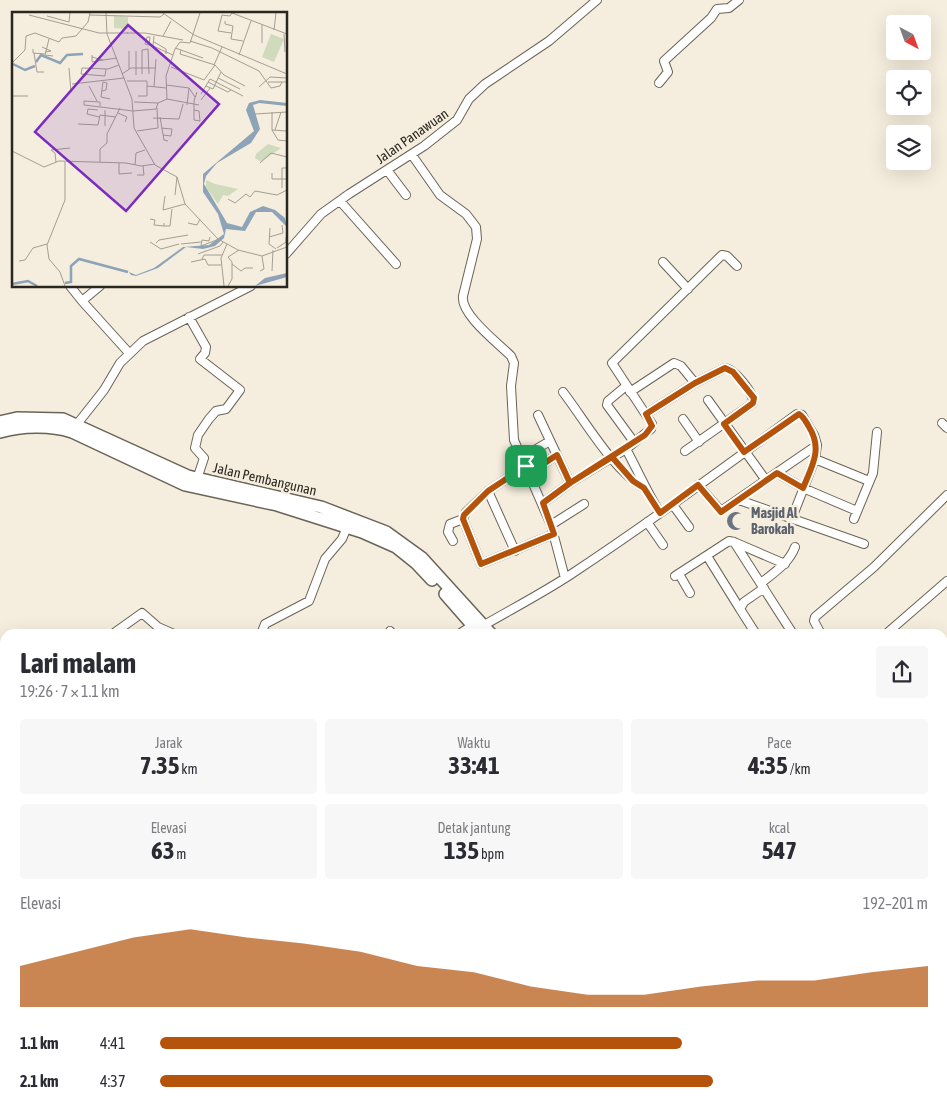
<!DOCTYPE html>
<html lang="id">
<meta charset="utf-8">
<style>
:root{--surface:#fff;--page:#f7f7f7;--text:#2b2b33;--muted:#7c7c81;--accent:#b45309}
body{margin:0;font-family:"Asap Condensed",sans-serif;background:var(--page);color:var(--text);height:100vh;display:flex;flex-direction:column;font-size:19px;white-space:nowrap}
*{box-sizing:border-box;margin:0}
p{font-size:16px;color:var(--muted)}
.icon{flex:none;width:28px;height:28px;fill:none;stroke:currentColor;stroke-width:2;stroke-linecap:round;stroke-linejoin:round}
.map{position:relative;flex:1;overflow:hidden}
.details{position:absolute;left:0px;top:629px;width:948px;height:481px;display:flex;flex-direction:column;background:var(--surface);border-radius:15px 15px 0 0;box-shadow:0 5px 20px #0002}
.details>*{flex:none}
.needle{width:32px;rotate:139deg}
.fabs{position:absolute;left:886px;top:15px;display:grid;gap:10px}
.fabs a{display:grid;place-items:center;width:45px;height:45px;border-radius:5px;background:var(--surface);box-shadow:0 5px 20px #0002;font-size:25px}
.pin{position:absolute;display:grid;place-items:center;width:42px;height:42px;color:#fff;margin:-21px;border-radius:10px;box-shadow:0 2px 8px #0006}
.round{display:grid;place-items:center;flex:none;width:52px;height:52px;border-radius:5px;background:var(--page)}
.headline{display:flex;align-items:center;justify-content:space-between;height:85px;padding:0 20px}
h1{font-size:28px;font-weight:700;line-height:38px}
.stats{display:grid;grid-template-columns:repeat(3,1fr);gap:8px;height:85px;padding:5px 20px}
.stats div{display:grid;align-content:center;border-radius:5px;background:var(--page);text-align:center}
.stats b{font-size:25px;font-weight:700}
.stats small{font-size:14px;font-weight:400}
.stats p{font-size:14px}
.chart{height:140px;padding:10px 20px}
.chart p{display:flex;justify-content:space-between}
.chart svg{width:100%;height:90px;margin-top:5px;fill:var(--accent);opacity:.7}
ul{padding:0 20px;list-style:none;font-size:16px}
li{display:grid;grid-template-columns:80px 60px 1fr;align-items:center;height:38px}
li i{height:12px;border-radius:6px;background:var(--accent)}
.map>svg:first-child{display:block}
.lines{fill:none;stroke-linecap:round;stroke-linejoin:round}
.street-casing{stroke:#6b6456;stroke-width:10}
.secondary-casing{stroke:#6b6456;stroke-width:14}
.street{stroke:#fff;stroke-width:8}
.secondary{stroke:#fff;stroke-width:11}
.route-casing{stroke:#fff;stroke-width:10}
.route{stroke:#b45309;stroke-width:6}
.labels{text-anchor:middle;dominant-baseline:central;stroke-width:5;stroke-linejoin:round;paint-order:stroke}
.street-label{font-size:14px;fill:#2a2721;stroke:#f5eddd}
.worship-label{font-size:14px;font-weight:bold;fill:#5b616d;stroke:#f5eddd;text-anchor:start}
.inset-river{fill:none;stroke:#8ca3b8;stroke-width:2.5}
.inset-road{fill:none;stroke:#a49e92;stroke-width:1}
.view{fill:#7b2cbf;fill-opacity:0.15;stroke:#7b2cbf;stroke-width:2.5}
.inset-edge{fill:none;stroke:#2a2721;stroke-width:2.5}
</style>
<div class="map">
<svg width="947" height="1109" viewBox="0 0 947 1109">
<rect width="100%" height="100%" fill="#f5eddd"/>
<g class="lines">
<g class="street-casing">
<path id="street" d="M659,83L668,72L664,61L711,18L717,9L729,8L739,0
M412,155L440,195L466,214L476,227L477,239L463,296C460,314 498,343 511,356L514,363L511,386L514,440L551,525L565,578
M387,170L406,195
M340,201L396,264
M286,254L321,214L349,194L424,146L457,120L469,99L485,84L549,41L597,0
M663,262L688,289
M70,286L82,301
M100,286L82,301L129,353
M189,317L206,347L205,353L200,359L240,390L226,409L216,411L209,419L198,435L195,448L204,458L197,479
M626,386L608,401L607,405L634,442
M563,392C586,422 612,469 644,488
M630,392L674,363L681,366L695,383
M708,400L765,479
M646,414L695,383L725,368C734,369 755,394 753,403L685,451
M538,415L570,483
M683,419L699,442
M942,423L947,428
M74,428L104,390L120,363L143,341L251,286
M626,449C638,471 647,492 660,513
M521,458L550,441
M815,459L869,481
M529,473L557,455
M777,473L803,488L857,511
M739,500L864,544
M543,503L570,483L626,449L651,429L652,424L612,363L722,255L727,256L737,266
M673,505L689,527
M792,518L815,459L817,445
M463,519L481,564L554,534
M854,519L873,473L877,432
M647,522L663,545
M551,525L584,504
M453,541L448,532L450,524L463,519L466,512L488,491
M734,542L785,564
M515,551L488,491L526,466
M707,556L740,609
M679,574L690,593
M675,576L729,541L734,542L793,634
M761,583C775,572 789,563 795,547
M481,627C510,610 541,594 570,575C647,524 722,469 797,414L802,415L814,435L817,445L721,511L698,485
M390,631L393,634
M114,633L142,613L158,627L174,634
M261,634L265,624L309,601L325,559L342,539L347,527
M459,634L476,623
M756,634L740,609L744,602L764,588
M821,634L814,621L815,617L874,567L947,495
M886,634L947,581
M942,661L947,658
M942,722L947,718
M942,772L947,769
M942,921L947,911
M942,941L947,947
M942,971L947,967
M942,1024L947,1020
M128,1105L129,1109
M164,1105V1109
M229,1105L230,1109
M488,1105L490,1109
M725,1105L728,1109
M764,1105L766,1109
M191,1109L200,1105
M384,1109L393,1105
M689,1109L690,1105
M861,1109L865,1105"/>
</g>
<g class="secondary-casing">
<path id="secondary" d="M0,422L17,418L63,419L188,476L321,507L386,532L422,558L491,634
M0,432C22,426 50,425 72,432L185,485L277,505L362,532L396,547L416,563L432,580
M445,594L480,634
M942,899L947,902
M942,909L947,911"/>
</g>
<use href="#street" class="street"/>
<use href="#secondary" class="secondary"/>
</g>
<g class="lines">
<g class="route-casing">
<path id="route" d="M526,466L488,491L464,515L463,519L481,564L554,534L543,503L570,483L612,457L633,481L644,488L660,513L698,485L721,512L777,473L803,488C812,466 823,449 809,427C806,422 804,417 799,414L744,452L724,424L753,403L754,398L733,372L725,368L695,383L646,414L652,426L645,435L570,483L557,455L529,473L526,466"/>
</g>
<use href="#route" class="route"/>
</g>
<defs>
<g id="mosque-bare" transform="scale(1.5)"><path d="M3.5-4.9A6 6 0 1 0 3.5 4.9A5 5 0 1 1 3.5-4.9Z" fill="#6b7280" stroke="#f5eddd" stroke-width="2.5" paint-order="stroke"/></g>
</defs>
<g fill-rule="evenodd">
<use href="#mosque-bare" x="736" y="521"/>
</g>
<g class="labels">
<g class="street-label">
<text transform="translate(412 136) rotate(-35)">Jalan Panawuan</text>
<text transform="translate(265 479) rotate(13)">Jalan Pembangunan</text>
</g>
<g class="worship-label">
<text x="751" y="513">Masjid Al<tspan x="751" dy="16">Barokah</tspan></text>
</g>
</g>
<g transform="translate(12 12)">
<rect width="275" height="275" fill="#f5eddd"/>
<path d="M102,4L116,5V17L102,16ZM259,22L272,27L262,50L250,45ZM256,132L269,136L249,150L243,146L244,142ZM194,168L203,172L226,177L216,184L211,183L206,192L194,175Z" fill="#d0dabd"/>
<path d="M248,88L275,91V94L247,91L241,93L248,117L239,131L205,151L194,164L192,172L215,211L230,215L238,200L251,194L263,198L273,206L275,215L260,200H244L233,219L214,217L212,226L203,234L191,237L174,235L146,256L124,264L119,263L117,260L124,263L142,256L171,235L197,233L212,222L206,202L191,180V162L242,119L234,98L237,91ZM275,261V265L243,274L253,266Z" fill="#8ca3b8"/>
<path class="inset-river" d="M24,50L29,43L48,51L55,43L71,42M1,52L13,58L23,54M53,271L59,270V254L67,247L116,260M0,272L16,269L25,274"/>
<path class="inset-road" d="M94,1L95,22L120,87L122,116L143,153L165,165L173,192L206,227L226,238L250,244L275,235M151,1L182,23L275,62M17,3L87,21H116M77,3L148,5L152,2M35,4L57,10L58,1M213,9V12L221,14L219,27L231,29M250,13V31M262,18L264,1M115,21H133L171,28M219,21L206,19L210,3L218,4L220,1L275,22M272,22L273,40M142,24L141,34L161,43M151,24L159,9M37,27L33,43L41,44M178,29L200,36L247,59L259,76L268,74L270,70M142,30L154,37V42M137,33L138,25H135L133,32L141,34M30,35L39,39L33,40M163,36L169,38L168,42L203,53L212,63L233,74M21,37V41L33,42M169,38L191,46M117,39V57M22,41L25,60H32M80,43V50L91,48M227,43L239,9M80,45L91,48L105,46M0,51L13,38L14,24L23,21L47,30L50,26L64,24L76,10L78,1M202,53L210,35M159,55L192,68L203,53M57,56L59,80M94,57L93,64L69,62L70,56L96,57L107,53M110,62L119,56H144M130,62V38L136,37L137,62M124,63V39M206,66L228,77M0,68V96M115,69H135V84H126M91,70L89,85L98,87M196,70L216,80L219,78M256,70H275M60,72L112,66M154,73L177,76L183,85M77,74L85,89M135,74L154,76M194,74L201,77L209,60M142,75L144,47M247,75L258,65L275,66M90,79L94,78L95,71L91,70M189,82L198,67L231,84M0,84H16M155,87L187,93M189,88L198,76M122,90L146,91M175,93L177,76M88,94V90L72,89V93L121,99M86,98L76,97L75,102L87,105M182,98L187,99L188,109L182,108V89L185,80M121,99L144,97L146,91L155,87L154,64L163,37L168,30L178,31L188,1M260,100V118L275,119M106,101L115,105L113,110M243,102L275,100M148,105L152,128L156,129M141,106L167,107L171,92M66,112L86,113L88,103L104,105M93,114V98M149,116L160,117L159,124L151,123M260,118L266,128L275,129M263,118L269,100M125,119L146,116L145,96M0,139L32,155L47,149L114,151L129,154L143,152M44,150L43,141L39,138L58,136M88,150V137L95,131V122L108,96M107,151V162L120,161M248,151L259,141L275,145M123,153L124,141L133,138M260,161V167H275M125,163H132L131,154M270,176V156H275M163,183L165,165M153,184L151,198L173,192M216,187L223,191L234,182L238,185L243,179L265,183L275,178M138,207L143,208L142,213L152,214M152,211V214H158L160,197M176,211L185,213L188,207M258,216L257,232L264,237M198,225L197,229L190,228L189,234L207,227M257,225L271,221L270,213M138,230L149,237L167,232M144,231L147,228L176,223M169,232L189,230M265,236L274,230V225M186,242L208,234L211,230M190,247L192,243H210M7,249L13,248L21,236L35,232M179,250L193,247L196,253H209M220,252L229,259L233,256H241M248,259L252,257L250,244M260,259L261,238M53,274L48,260L37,247L35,233L53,188V150M212,274L209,246L215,232M216,274L220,267V250L216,245L227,238"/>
<path class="view" d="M116,13L207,92L114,199L23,120Z"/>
<rect width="275" height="275" class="inset-edge"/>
</g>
</svg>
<div class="fabs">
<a><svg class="needle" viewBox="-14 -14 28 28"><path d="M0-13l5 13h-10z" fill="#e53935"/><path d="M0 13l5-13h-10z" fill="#7c7c81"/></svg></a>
<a><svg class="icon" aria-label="locate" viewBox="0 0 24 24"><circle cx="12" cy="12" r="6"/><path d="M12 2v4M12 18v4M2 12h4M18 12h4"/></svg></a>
<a><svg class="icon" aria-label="layers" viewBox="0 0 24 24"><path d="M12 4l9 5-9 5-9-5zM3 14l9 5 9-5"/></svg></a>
</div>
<div class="pin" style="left:526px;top:466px;background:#1e9e55"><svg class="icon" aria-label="arrive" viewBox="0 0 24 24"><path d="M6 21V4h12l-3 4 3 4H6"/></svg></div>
<section class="details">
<div class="headline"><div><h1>Lari malam</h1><p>19:26 · 7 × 1.1 km</p></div><a class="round"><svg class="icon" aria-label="share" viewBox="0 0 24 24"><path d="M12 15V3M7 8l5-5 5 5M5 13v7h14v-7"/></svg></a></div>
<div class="stats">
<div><p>Jarak</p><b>7.35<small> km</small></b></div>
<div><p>Waktu</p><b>33:41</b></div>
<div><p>Pace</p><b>4:35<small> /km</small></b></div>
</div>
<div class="stats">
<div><p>Elevasi</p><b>63<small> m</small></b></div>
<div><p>Detak jantung</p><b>135<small> bpm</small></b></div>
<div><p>kcal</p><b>547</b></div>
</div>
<div class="chart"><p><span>Elevasi</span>192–201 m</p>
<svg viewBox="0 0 160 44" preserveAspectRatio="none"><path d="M0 44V24L10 17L20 10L30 6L40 10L50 13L60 17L70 24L80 27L90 34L100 38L110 38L120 34L130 31L140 31L150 27L160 24V44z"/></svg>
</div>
<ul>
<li><b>1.1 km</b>4:41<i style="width:68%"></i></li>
<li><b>2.1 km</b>4:37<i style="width:72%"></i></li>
</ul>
</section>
</div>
